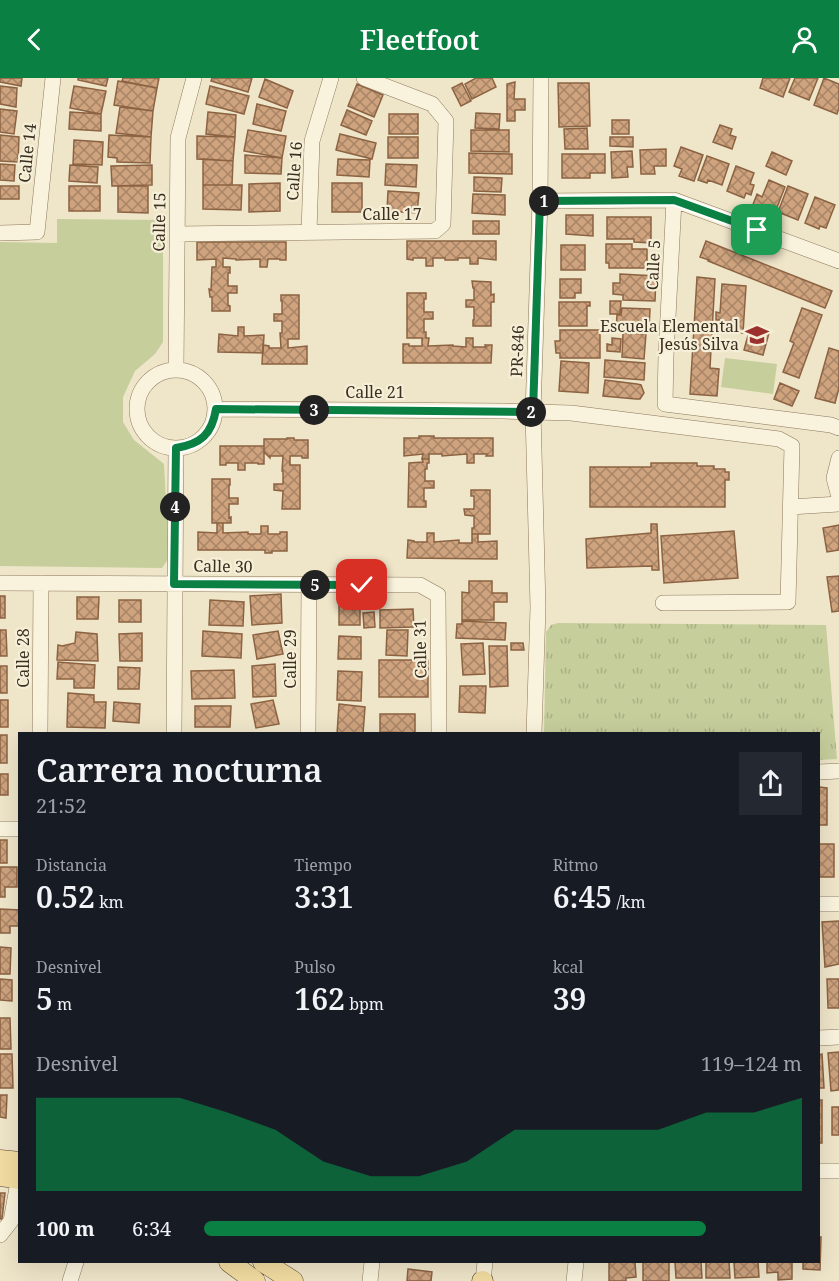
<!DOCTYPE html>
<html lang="es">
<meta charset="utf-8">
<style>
:root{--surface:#171b24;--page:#242831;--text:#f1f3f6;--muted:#9ea1a6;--accent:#0b8043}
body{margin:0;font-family:"Noto Serif",serif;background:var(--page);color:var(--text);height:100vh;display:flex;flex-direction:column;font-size:22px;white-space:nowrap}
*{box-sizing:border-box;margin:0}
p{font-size:20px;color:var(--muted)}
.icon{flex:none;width:33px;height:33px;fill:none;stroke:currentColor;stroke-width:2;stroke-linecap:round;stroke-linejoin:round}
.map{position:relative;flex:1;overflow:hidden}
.panel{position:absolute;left:18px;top:654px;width:802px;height:531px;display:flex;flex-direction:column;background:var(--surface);border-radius:0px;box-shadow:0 6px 24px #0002}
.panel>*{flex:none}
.pin{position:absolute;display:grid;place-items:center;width:51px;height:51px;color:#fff;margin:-26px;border-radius:12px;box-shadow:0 3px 9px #0006}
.km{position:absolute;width:30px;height:30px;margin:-15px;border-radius:50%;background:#222;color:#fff;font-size:16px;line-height:30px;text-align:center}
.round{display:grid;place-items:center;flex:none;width:63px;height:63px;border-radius:0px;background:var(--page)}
.head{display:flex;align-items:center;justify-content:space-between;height:102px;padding:0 18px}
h1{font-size:33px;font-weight:600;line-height:45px}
.metrics{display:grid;grid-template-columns:repeat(3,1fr);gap:9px;height:102px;padding:6px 18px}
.metrics div{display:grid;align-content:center}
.metrics b{font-size:30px;font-weight:600}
.metrics small{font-size:16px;font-weight:400}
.metrics p{font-size:16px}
.chart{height:168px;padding:12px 18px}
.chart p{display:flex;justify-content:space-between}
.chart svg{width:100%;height:108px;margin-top:6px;fill:var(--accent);opacity:.7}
ul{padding:0 18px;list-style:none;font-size:20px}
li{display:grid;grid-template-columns:96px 72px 1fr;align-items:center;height:45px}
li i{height:15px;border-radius:8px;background:var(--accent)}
header{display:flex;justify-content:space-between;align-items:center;height:78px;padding:0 18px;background:var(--accent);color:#fff;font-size:27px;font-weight:600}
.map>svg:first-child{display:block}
.grass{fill:url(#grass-tufts)}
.green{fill:#c6ce9c}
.building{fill:url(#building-cross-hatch);stroke:#8c6342;stroke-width:1.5}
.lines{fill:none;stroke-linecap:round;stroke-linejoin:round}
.minor-casing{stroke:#8c785d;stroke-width:16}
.major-casing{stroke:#5a4631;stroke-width:21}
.minor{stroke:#f9f2dc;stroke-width:15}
.major{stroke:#f2dca1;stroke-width:20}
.route-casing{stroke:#fff;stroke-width:12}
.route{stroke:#0b8043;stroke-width:8}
.labels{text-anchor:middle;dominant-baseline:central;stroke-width:4.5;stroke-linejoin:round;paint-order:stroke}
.street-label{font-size:16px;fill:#3c2f20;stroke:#f6efd8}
.poi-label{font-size:16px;fill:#3c2f20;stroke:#f6efd8;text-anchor:end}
</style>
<header><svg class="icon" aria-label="back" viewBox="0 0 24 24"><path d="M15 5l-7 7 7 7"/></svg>Fleetfoot<svg class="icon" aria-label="person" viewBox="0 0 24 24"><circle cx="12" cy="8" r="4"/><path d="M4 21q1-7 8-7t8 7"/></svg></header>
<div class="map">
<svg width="839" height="1203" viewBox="0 0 839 1203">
<defs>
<pattern id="grass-tufts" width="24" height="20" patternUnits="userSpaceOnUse" patternTransform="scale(1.5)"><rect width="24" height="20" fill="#c6ce9c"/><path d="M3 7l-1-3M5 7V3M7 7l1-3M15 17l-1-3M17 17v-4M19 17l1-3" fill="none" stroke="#abb186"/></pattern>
<pattern id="building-cross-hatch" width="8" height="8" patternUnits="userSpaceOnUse" patternTransform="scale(1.5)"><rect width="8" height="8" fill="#cea37e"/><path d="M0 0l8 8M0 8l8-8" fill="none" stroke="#a88567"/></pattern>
</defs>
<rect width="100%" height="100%" fill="#efe5c9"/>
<path class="grass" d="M558,545L826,547L837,681L819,682V656L544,655L546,554L551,547Z"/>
<path class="green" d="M57,141L163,142V264L155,276L135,293L123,319V344L134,362L164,386L169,480L162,490L0,488V164L57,165Z
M725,280L777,286L773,316L721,309Z"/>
<path class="building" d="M0,0H22L21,8L0,4Z
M78,0H108L106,8L78,2Z
M123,0H159L157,10L122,3Z
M212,0H252L248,14L211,3Z
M476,0H492L496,9L472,21L465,6Z
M763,0H790L783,19L760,10Z
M795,0H818L809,22L789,14Z
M824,0L839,6V30L837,36L814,27Z
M265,1L293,13L287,30L259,19Z
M118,3L157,10L153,33L114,27Z
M515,4L514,21H525V32H515V43H507V6Z
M462,5L471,23L461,28L452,10Z
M558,5H589L590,48L559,49Z
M357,6L383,17L374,39L348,28Z
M0,8L17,10L16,29L0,26Z
M74,8L106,13L101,36L70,30Z
M210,8L249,18L244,36L206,26Z
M257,26L286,33L281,53L253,46Z
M120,29L153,33L151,59L116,55Z
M0,31L17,33L14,56L0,54Z
M347,32L372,43L366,57L341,47Z
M70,34L101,36V53L69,51Z
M208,34L236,37L235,59L206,56Z
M476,35L500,36L499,51L475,50Z
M389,36H418V56H389Z
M612,42H629V56H612Z
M720,47L732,51L730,57L736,59L732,71L713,64Z
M587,50L588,71H565L564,51Z
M248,52L286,58L282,80L244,73Z
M471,52H509V74L471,73Z
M340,56L376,65L372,81L336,72Z
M0,57L19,59L18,84L0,83Z
M109,57L151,59L150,85L117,84V80L108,79Z
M197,58L235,59L233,83L197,81Z
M388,59H418V80H388Z
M610,59H633V69L610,68Z
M74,62L103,64L102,87L73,86Z
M681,69L703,77L694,103L679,98L682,91L674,88Z
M666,71V88H654L655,96H641L640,72Z
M632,73L633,89H627L628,99L612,100L611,74Z
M772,74L792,83L786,97L766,88Z
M469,75L512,76V96L469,95Z
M562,76H605V95H590V100H562Z
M245,77L282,80L281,96L245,95Z
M707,78L729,86L722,107L708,102L707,105L698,102Z
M203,81L233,83L232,107H203Z
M338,81L370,82L369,99L337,97Z
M0,86L15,87L14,103L0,102Z
M386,86L417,87L416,109L385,107Z
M70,87L98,89L97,105L69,103Z
M152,87V107L112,108L111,88Z
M736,88L754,95L750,106L754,107L751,117L746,115L744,120L727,113Z
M474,99L502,100L501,114L474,113Z
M769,102L785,109L776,132L761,127L760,132L752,129L757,116L762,119Z
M280,105V133L249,134V106Z
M332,105H362V134H332Z
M203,107H242L241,132L203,131Z
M0,108H19V121H0Z
M69,108H100V133H69Z
M118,108H148V135L118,134Z
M788,108L808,116L798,142L778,134Z
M388,113L419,115L417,135L387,133Z
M473,116L505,117V137L472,135Z
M815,119L835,127L826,150L820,148L819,151L805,145Z
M566,137H593V158L566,156Z
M607,139H651V165L634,164V161H607Z
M473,143H499V156H473Z
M407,163H496V182L478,180V186H470V180H458V182H445V180H433V188H426V180H413V182L407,181Z
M706,163L832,213L825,230L708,183L709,182L700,179Z
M197,164H286V182H280V181H268L267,189H260V181L236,182V181L223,180V189H230V195H228V208H237V215H228V227L230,228V233H212V219H210L209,211L211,212L212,189H216V181L197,182Z
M606,166H632V171H647V190H609V185H606Z
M561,167H585V192H561Z
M620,196L656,198L655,223L623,222V217L613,216V205H620Z
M697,199L715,201L710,290L719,291L717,318L690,316Z
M560,201H581V215H575V220H560Z
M472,203L491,204V217L494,216V224H491V248H473V242H474V229H466V222H474V210H473Z
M722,206L746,208L743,255L719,254L720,242H716V234L720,235Z
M407,215H426V221H424V234H433V241H424V254H426V260H429L428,268L453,267V268L466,269V260H473V269H486L485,267H492L491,285H403V266H409V268H422V260H407Z
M281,217H299V261H288V270L307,268V286H262L263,267L269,268V270H281L280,255H282V243H274V236H282V223H281Z
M610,223H621L620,236H610Z
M559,224H590V228H587V248H559Z
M622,230L650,231L649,252L616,251L617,237H621Z
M802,230L822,237L799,300L783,294L794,265L790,263Z
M238,249H244V258L264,257L263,275L218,274L219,256L238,258Z
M750,250L769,255L763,277L744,272Z
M560,252H600V280H560V275H556L555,263H560Z
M623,255L646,256L644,281L622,279Z
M612,260L621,261L620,274L607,273V266L612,267Z
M829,270L839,273V310L835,325L815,320Z
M605,282L645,285L644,302L604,299Z
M561,283L589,285L588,315L559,313Z
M605,302L637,306L641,307L644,315L640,321H636L603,318Z
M780,305L799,313L792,328L774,321Z
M419,358H434V360H493V378H486L487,376H474V385H467V376L442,378V376H429V381H422L423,376L404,378V360H419Z
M287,360H294V362H308V380H302V378H290V387H300V431H282L283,413L274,412V406H283V393H282L283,378H270V380L264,374V361H287Z
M220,368H264V386H258V385H245V392H238V385H226V387H220Z
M422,381H429V385H427V391H425V403H434V410H424V423H426V429H408L409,385L423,384Z
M651,385H697V388H714V391H725V394H729V402H725V429H590V389H651Z
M212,401H230V407H229V420H238V426H229V440L231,439V445H212Z
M471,412H490V456H472V450H474V438L465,437L464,431H474V418H471Z
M217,445H223V455L248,454V456H261V448H268V456H280V454H287V473H272V475H265V472H198V454L217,455Z
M651,446H657L659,492H652V488L587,490L586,461L651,455Z
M839,447V472L827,474L823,450Z
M734,453L738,500L664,505L661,458Z
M427,455H434V464L459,462V465H472V456H478V464L497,463V481L407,480L408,462L414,463V464H427Z
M839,498V533L832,534L827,499Z
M469,503H492V515H507V524H494V542H462V514L469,515Z
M281,516L282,545L252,547L250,518Z
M0,518H5V540H0Z
M77,519H99L98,541H77Z
M119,522H141V544H119Z
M210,522L244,524L243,548L209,547Z
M339,523H360V547H339Z
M413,531L414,549L380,550V532Z
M374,534L375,549L364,550L363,535Z
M462,543L506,545L505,562L456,560L457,546H462Z
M0,552H6L7,578H0Z
M387,552H408L407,578L386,577Z
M203,553L242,556L241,580L202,578Z
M278,553L283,576L257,581L253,557Z
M76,554L97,556L98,583L57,582L58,567L62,568L75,565Z
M142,555V583H120L119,556Z
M339,558L361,559V581H338Z
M483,565L485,596L463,597L461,566Z
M511,565H523L524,572H511Z
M489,568H507L508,608L490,609Z
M379,582H428V619H379Z
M58,584L95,587L94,610H74V601H57Z
M275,586L276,618L253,619L252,588Z
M0,588H7V615H0Z
M118,589L140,590L139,611H118Z
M234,592L235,620L192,621L191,593Z
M338,593L362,594L361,623L337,622Z
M460,608H486L485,635L459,634Z
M68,615L94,617V624H106L105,650L67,649Z
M0,622H8V649H0Z
M273,622L279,646L256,650L251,626Z
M114,624L140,626L139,645L113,643Z
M339,626L365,629L363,656H337Z
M195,628H231L230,649H195Z
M380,636H415V655L380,654Z
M0,657H7V685H0Z
M0,696H8V717H0Z
M819,709L827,710V747H819Z
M0,762H7V785H0Z
M819,766H834V799H819Z
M0,789H17V809H5V819H0Z
M0,831L20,832V848H10V855H0Z
M839,843V886L825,889L822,844Z
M0,869L11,870L10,896H0Z
M0,901L12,902V923L0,922Z
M827,901H839V930H828Z
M0,940H10L11,971H0Z
M839,974V1012L831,1013L828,975Z
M0,976H12L13,1010H0Z
M822,976L824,1010H819V977Z
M0,1017H7L6,1040L0,1039Z
M819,1022H822V1065H819Z
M832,1029H839V1057H832Z
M0,1115H5L2,1141H0Z
M819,1159H821L820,1192L803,1191V1184H819Z
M609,1184H635L636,1199L626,1200V1203H609Z
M643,1184H669V1203H643Z
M675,1184H701L702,1200H676Z
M706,1184H729L730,1200H706Z
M734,1184H758L759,1199L735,1200Z
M767,1184H792V1201L778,1202V1194L767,1195Z
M408,1191L432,1194L431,1203H407Z"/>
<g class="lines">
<g class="minor-casing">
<path id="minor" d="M674,122L666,278L665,326L831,347L839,350
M540,123L674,122L839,183
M309,154L312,63L331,0
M0,155L37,154L53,0
M177,156L435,153L443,146L446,43L432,26L364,0
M176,291L178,60L194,0
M137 331a39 39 0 1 1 78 0a39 39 0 1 1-78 0Z
M216,331L503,333L571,335L779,361L792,368L788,524L663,525
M839,380L834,400L839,419
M790,429L839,426
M0,505L420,507L438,517L439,656
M40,656L41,505
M174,656L176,370
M308,656L309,507
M534,656L538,529L533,334L540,123L541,0
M819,694L839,693
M0,751H20
M819,826H839
M819,960L839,959
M819,1093H839
M0,1157L11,1143L20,1093
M70,1203L76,1184
M370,1203L372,1184
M483,1203L485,1184
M574,1203L576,1184"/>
</g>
<g class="major-casing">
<path id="major" d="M0,1082L20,1084
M0,1098L20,1101
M229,1184L255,1203
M263,1184L293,1203
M482,1203H483"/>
</g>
<use href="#minor" class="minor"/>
<use href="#major" class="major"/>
</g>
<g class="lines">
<g class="route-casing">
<path id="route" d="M362,507L174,506L176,370C201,366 212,356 216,331L533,334L540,123L674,122L757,152"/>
</g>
<use href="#route" class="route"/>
</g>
<defs>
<g id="school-bare" transform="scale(1.8)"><path d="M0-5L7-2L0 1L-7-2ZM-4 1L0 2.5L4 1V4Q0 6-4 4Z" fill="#9c302c" stroke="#f6efd8" stroke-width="2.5" paint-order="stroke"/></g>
</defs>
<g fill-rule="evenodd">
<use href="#school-bare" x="757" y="257"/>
</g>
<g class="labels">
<g class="street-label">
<text transform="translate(27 75) rotate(-84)">Calle 14</text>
<text transform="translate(294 93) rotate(-86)">Calle 16</text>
<text x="392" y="136">Calle 17</text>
<text transform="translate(159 144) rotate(-89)">Calle 15</text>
<text transform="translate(653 187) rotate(-87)">Calle 5</text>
<text transform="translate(517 273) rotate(-88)">PR-846</text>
<text x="375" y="314">Calle 21</text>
<text transform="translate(223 488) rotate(1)">Calle 30</text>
<text transform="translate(420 571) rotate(-91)">Calle 31</text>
<text transform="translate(23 580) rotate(-90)">Calle 28</text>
<text transform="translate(290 581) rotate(-90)">Calle 29</text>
</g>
<g class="poi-label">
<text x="739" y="248">Escuela Elemental<tspan x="739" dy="18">Jesús Silva</tspan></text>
</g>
</g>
</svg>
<div class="pin" style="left:757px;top:152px;background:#1e9e55"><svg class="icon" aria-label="arrive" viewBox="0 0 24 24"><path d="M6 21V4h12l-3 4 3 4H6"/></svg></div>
<div class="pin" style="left:362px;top:507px;background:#d93025"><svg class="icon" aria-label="check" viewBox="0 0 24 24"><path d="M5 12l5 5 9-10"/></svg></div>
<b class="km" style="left:544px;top:123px">1</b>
<b class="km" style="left:531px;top:334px">2</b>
<b class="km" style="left:314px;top:332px">3</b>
<b class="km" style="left:175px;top:429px">4</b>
<b class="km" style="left:315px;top:507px">5</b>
<section class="panel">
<div class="head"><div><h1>Carrera nocturna</h1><p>21:52</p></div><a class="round"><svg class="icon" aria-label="share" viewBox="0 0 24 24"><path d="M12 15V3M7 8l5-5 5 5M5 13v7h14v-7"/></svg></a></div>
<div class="metrics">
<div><p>Distancia</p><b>0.52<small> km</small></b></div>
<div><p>Tiempo</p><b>3:31</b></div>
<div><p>Ritmo</p><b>6:45<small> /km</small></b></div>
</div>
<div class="metrics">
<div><p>Desnivel</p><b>5<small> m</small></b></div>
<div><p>Pulso</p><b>162<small> bpm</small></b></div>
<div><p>kcal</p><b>39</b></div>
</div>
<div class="chart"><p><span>Desnivel</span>119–124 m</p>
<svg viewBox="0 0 160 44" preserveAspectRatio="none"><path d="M0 44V6L10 6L20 6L30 6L40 12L50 19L60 32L70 38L80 38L90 32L100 19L110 19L120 19L130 19L140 12L150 12L160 6V44z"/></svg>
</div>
<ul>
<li><b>100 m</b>6:34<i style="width:84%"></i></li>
</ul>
</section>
</div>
